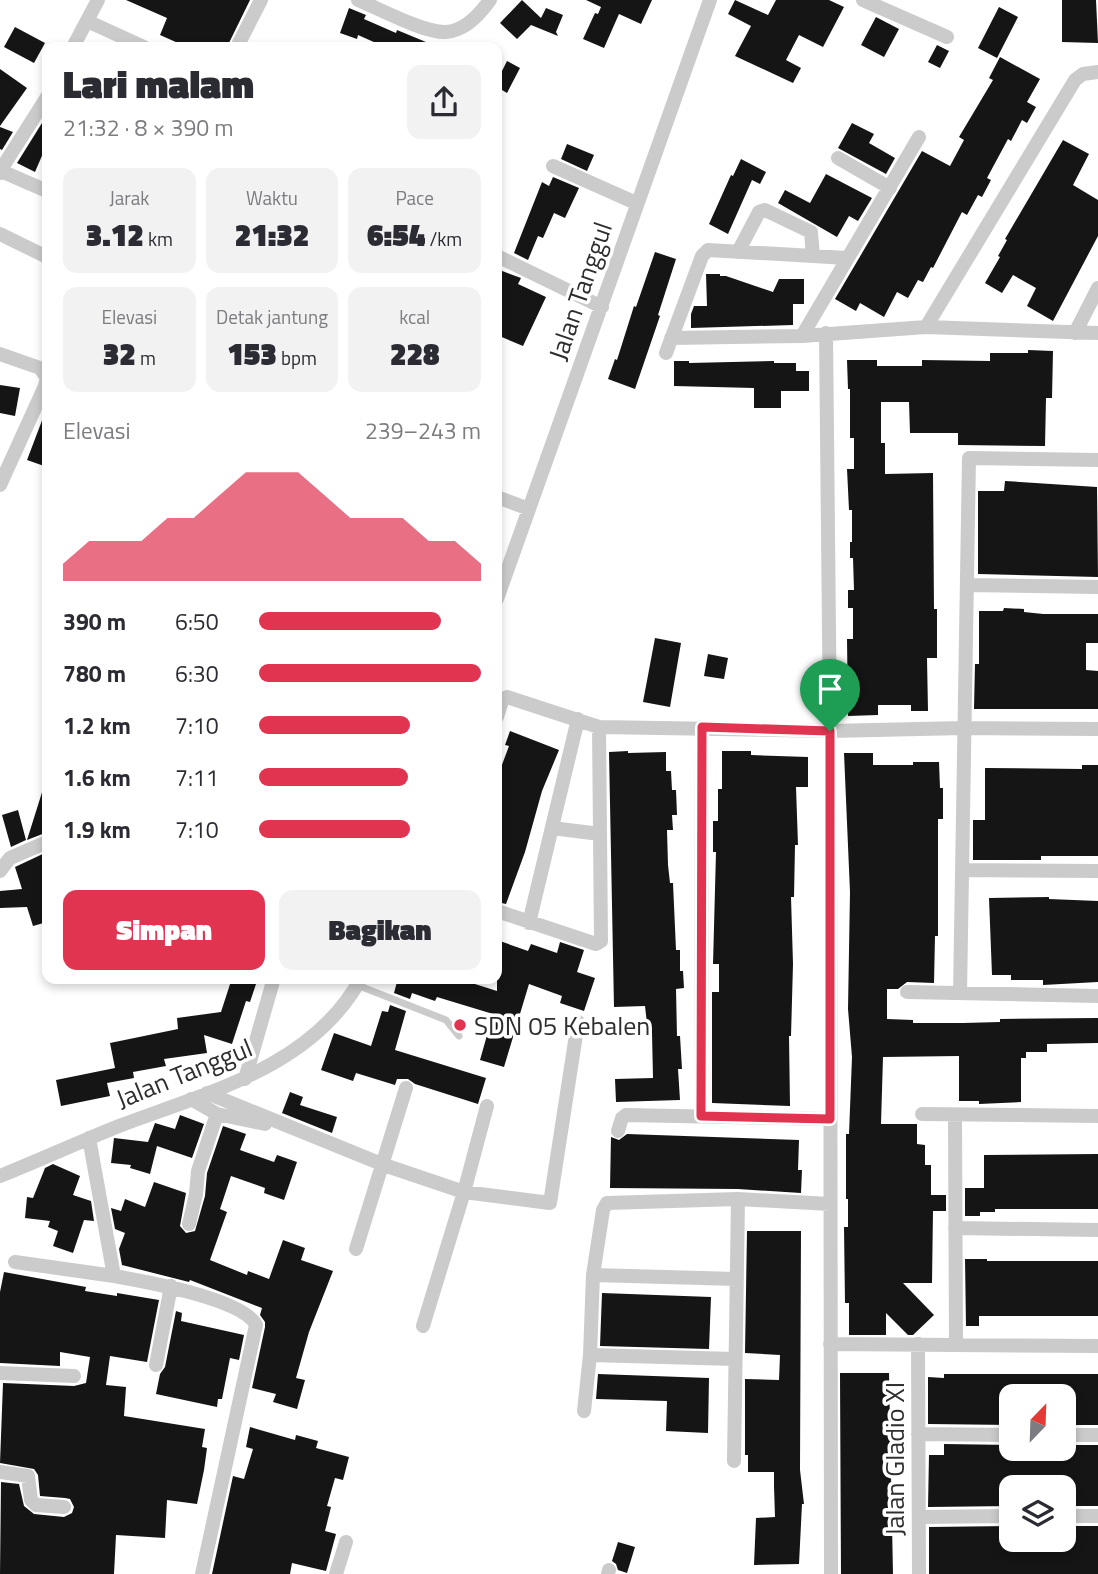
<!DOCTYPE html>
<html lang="id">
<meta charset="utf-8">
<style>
:root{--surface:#fff;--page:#f2f2f3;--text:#2b2b33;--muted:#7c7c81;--accent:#e03451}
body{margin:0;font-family:"Titillium Web",sans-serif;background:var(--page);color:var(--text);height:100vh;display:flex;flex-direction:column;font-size:26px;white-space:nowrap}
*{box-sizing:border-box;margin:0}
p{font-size:23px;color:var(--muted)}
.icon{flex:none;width:38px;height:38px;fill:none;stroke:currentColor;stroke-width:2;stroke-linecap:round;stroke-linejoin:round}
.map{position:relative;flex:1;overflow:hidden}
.drawer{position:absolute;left:42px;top:42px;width:460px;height:942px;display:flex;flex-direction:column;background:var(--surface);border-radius:14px;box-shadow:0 4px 10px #0003}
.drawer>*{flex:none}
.needle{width:46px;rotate:23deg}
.controls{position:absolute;left:999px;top:1384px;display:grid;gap:14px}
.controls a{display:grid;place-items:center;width:77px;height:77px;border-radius:14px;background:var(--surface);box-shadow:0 4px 10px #0003;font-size:35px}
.pin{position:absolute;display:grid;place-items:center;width:60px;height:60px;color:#fff;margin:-72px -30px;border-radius:50% 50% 50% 0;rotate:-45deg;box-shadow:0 0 7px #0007}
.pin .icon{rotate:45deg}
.round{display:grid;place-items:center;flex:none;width:74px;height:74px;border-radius:14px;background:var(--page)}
.headline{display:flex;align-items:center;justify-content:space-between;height:119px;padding:0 21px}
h1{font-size:38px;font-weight:800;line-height:52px}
.stats{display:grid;grid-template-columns:repeat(3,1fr);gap:10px;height:119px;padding:7px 21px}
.stats div{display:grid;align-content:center;border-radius:14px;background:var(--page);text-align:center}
.stats b{font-size:30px;font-weight:800}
.stats small{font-size:19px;font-weight:400}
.stats p{font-size:19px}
.chart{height:196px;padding:14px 21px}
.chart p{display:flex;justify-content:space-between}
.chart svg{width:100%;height:126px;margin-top:7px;fill:var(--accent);opacity:.7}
.primary-button{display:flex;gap:14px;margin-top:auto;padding:14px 21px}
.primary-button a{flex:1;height:80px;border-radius:14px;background:var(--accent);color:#fff;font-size:28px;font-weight:800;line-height:80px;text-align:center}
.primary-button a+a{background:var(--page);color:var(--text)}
ul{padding:0 21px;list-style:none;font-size:23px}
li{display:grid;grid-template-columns:112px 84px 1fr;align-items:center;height:52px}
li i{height:18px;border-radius:9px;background:var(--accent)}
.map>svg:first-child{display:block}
.building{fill:#151515}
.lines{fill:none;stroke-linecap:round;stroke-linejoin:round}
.lane{stroke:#cbcbcb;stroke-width:7}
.street{stroke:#cbcbcb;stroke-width:14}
.route-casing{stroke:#fff;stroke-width:14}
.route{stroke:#e03451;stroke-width:9}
.poi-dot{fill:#e03451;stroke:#fff;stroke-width:2.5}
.labels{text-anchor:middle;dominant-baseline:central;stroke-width:7;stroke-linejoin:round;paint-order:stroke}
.street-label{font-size:26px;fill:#2e2e2e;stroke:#fff}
.poi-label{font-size:26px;fill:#2e2e2e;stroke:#fff;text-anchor:start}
</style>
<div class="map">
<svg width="1098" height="1574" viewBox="0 0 1098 1574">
<rect width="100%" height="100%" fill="#fff"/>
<path class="building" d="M126,0H250L227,47H176L178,43L160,35L167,18Z
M522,0L541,18L546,8L563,15L556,32L558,36L531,25L517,39L500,23Z
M586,0H652L641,24L619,14L604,48L583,39L595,13L598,14L601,7Z
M735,0L768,15L776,0H829L844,7L823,47L799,35L786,60L801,68L793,83L735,56L751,26L728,14Z
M1062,0H1096L1098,43L1062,42Z
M999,7L1018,17L997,58L978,48Z
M349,8L366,15L364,19L396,33L397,30L438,47H385L358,35L357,39L340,33Z
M876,17L899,29L884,57L861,45Z
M15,27L45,43L34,63L4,47Z
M937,45L949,51L940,68L928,62Z
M1000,57L1040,79L1027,102L1036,107L1027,123L1022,120L1011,141L1008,139L987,178L991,180L982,197L978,195L967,215L962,212L933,268L931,267L923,282L918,280L908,298L897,292L884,317L860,303L856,311L835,299L922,151L950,166L964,140L959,137L993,80L989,78Z
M507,61L520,68L507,93L497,87V81Z
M0,69L27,88L0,126Z
M42,123L47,125V144L35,172L17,163Z
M852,123L874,134L869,143L895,158L886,174L838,148Z
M0,127L13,132L2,150L0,149Z
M1063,140L1089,154L1073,185L1098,200V236L1053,321L1027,306L1036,288L1013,275L1002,293L985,283L1000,257L998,256L1007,240L1005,239Z
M567,144L594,155L587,171L561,159Z
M741,159L766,172L760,184L752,180L728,234L709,224L731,175L733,176Z
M826,174L872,198L858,221L849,216L837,237L778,203L785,190L810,203Z
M553,177L579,188L565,218L554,213L543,238L538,236L528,260L514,253L542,182L549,186Z
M655,252L676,259L658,315L660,316L635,389L608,379L615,359L617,360L634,306L636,307Z
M497,269L521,278L518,284L546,297L523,346L497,335Z
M706,274H720V276H726L773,292L779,279H804V304H793V325L691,328V314L694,306H707Z
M1028,350L1053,351L1052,398H1046L1045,446L958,445V433H910L909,402H881V443H885V474L933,473L934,609H937V658H927L928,711H911V705H878V715L848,716L847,639H853V608H848V590H854L853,558H850V542H852V510H849L847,469H854V438H850V389H848L847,360H877V366H922V360L990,361V353H1028Z
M674,361H689V363L774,361V363H796V371H809V391H781V408H754V388L674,386Z
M0,385L20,388L15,416L0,413Z
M46,410H47V467L27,460Z
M1005,481L1097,487L1098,577L978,574V491H1004Z
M1004,608L1024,609V612L1043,614H1098V643H1086V670L1098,671V709H974L975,664H979V611H1003Z
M655,638L681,643L670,707L643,702Z
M708,654L728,658L724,679L704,676Z
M510,731L559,750L542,791L525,852L506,904L497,902V778L509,746L505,745Z
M628,751V753L666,752V771H671L672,790H676L677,815H672L673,830H667L668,865L670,883H673L676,950H680V971H683L684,988L676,989L677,1036H680L682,1069H678L680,1100L616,1102L615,1079L653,1078L652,1033H648L645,1006L614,1007L609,752Z
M722,751H751V755L808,757V787H796L798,845H795L794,897H791L793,964L791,1036H789L790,1106L712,1103V992H719V964H713L716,852H713V821H718V789H722Z
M844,753H873V765H913V762H939L940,788H943V819H938V936H935L934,983L907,982L898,989H887V1019L913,1020V1023H963L1000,1022V1019L1098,1018V1043L1047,1044V1052H1026V1058H1021V1102L979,1104V1101H959V1056L883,1057L881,1124H917V1144L925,1145V1165H931V1195H946V1211H933L932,1283H903L934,1315L913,1335H908L886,1313V1335H849V1303H845L844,1227H848V1199H846V1134H849L852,1057L848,1009L850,892Z
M1082,765H1098V856H1041V860H973V820H985V768L1082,769Z
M44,786L47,787V824L45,833L27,840Z
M18,810L26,840L11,847L2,815Z
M47,852V922L33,926L27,907L0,908V891L22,889L15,867Z
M1049,897V899L1098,901V982L1043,985V980H1011V975H992L989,898Z
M497,940L528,951L531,944L557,953L560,942L584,950L577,972L595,978L584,1011L560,1003L562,996L529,984L504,1067L480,1060L493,1014L437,997L435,1001L412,993L410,999L394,993L398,978H456L497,991Z
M232,978H258L250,1002L246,1001L232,1044L204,1035L207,1053L164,1059L166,1066L133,1072L134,1078L107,1083L110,1096L61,1106L56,1080L115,1068L110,1043L178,1029L177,1018L221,1012Z
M390,1005L406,1011L395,1050L486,1078L478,1104L415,1084L408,1079H397L395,1085L356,1073L353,1081L321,1070L334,1033L371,1046L382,1011L388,1012Z
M290,1092L303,1097L300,1105L337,1117L332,1133L282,1113Z
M180,1115L204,1124L192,1158L157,1146L150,1174L130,1168L131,1165L111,1163L114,1138L148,1142L155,1123L175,1129Z
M223,1126L246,1134L240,1150L274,1162L277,1155L297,1162L284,1200L264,1193L265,1188L231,1176L220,1209L227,1212L210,1260L247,1275L248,1271L269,1279L283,1240L305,1248L301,1260L333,1271L309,1332L296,1378L305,1380L297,1409L273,1402L276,1394L252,1388L265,1327V1322L260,1315L262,1308L190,1280L189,1282L122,1265L119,1249L125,1233L115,1229L111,1208L121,1211L125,1199L145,1207L154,1182L186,1193L180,1226L186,1233L195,1231L205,1196L207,1173Z
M627,1134L799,1140L798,1170H802L801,1193L738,1189L610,1188L611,1137L619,1140Z
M1098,1154V1209H995V1212H980V1216H965V1188H984V1155Z
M53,1164L80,1176L73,1195L91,1201L94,1221L84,1220L73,1253L53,1246L58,1231L48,1227L50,1221L25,1218L27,1197L33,1198L45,1168Z
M747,1231H801L800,1470L804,1504H802L799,1564L754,1565L756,1518L775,1517L774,1486V1472H748V1455H745V1379L779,1380L780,1355L745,1353Z
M965,1259H987V1261H1098V1316H979V1326H966Z
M4,1272L86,1287L85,1291L117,1296V1293L159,1300L147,1362L110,1356L106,1385L126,1387L124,1416L205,1429L202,1447L207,1448L204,1470L197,1504L167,1500L165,1538L116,1535L114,1574H0L1,1482L19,1484L24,1506L34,1514L64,1517L72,1513L74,1507L70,1499L65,1498L40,1496L38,1475L34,1469L0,1463L3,1383L74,1386L86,1383L90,1357L60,1352V1366L0,1363V1292Z
M602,1293L711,1297L709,1349L600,1346Z
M176,1311L182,1313L181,1321L244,1335L239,1360L230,1358L222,1399H218L217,1407L156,1394L160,1374L165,1367Z
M840,1373H889L893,1574H841Z
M598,1374L709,1378L708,1433L666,1431L667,1401L596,1399Z
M944,1374H1098V1425H1064V1396H1012V1425L928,1424V1377L944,1378Z
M250,1427L295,1440L296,1435L318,1441L316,1448L349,1457L343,1480L335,1478L327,1506L331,1507L325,1531L336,1534L326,1571L292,1563L290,1574H212L233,1476L244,1479L253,1449L246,1447Z
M944,1444L1012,1445V1454L1041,1455L1064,1454V1445H1098V1506H1064V1488H1012L1011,1506L928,1507L929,1455H944Z
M1011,1526L1012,1540H1064V1526H1098V1574H929V1527Z
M618,1542L635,1547L627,1573L618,1570L616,1564L612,1561Z"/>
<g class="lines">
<path class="lane" d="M357,985L446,1020L459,1036"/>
<path class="street" d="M358,0C380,9 424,33 446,32C465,31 480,14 490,0
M863,0L947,37
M87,21L144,47
M73,47L98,0
M237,47L261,0
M838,158L890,188
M553,166L636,203
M0,171L47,97
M0,173L1,171L47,191
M0,234L47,257
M738,252L759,212L765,210L811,232L813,256
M497,256L602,307
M926,327L1075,80L1083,74L1098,72
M826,333L830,731L831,1574
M1075,333L1098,288
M802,336L919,137
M671,338L802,336L926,327L1098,333
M666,353L702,256L708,250L847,258
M0,354L40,368L47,378L45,386L0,485
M497,497L529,509
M967,585L1098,587
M497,599L710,0
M497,717L502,701L507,697L599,727L830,731L964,728L1098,729
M552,828L600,834
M962,870L1098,871
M0,871L10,858L47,842
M497,911L596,944L601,941L599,727
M529,923L578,719
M907,992L1098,996
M960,993L969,458L1098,460
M245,1079L274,978
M207,1093L384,1165L464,1192L550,1203L578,1022
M191,1099L217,1114L265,1124
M922,1114L1098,1116
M955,1115L956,1344
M701,1116L702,727
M618,1131L622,1118L626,1115L830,1119
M89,1138L114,1276C143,1281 243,1299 256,1325L202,1574
M0,1176C40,1160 79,1142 119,1126C206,1093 313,1067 361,978
M189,1224L196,1194L198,1171L217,1114
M955,1228L1098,1230
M356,1249L406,1088
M15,1262L114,1276
M593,1275L737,1279
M423,1326L464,1192L487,1106
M830,1344L1098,1346
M918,1344L919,1574
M590,1355L735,1359
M156,1365L171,1286
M0,1373L74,1376
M584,1411L590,1355L593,1275L603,1210L607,1203L738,1199L830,1204
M918,1434L1012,1435
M1064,1435H1098
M734,1461L738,1199
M0,1472L28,1476L31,1500L36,1505L64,1507
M1064,1516H1098
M919,1517L1012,1516
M336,1574L346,1542
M608,1574L609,1570"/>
</g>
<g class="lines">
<g class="route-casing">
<path id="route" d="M702,727L830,731V1119L701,1116Z"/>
</g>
<use href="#route" class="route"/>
</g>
<circle class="poi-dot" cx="460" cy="1025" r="7"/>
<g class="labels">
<g class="street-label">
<text transform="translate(580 291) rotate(-71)">Jalan Tanggul</text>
<text transform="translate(184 1073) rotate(-22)">Jalan Tanggul</text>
<text transform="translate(894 1459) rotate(-90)">Jalan Gladio XI</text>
</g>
<g class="poi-label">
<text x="474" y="1025">SDN 05 Kebalen</text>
</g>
</g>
</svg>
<div class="controls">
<a><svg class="needle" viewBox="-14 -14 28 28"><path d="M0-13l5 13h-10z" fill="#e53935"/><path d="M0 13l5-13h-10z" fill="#7c7c81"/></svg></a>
<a><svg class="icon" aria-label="layers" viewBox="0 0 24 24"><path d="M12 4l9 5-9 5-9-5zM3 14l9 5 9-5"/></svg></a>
</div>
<div class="pin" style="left:830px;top:731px;background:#1e9e55"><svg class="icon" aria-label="arrive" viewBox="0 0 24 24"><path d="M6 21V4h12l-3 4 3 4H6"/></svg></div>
<section class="drawer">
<div class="headline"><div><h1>Lari malam</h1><p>21:32 · 8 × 390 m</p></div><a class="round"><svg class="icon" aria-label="share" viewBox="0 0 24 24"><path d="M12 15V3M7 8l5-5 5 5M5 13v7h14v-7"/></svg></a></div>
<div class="stats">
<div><p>Jarak</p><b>3.12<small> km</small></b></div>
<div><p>Waktu</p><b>21:32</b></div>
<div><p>Pace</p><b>6:54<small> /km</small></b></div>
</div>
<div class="stats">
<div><p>Elevasi</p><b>32<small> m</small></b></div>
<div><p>Detak jantung</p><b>153<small> bpm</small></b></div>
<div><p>kcal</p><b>228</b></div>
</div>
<div class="chart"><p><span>Elevasi</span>239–243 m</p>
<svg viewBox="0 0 160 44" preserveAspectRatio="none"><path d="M0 44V38L10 30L20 30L30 30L40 22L50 22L60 14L70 6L80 6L90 6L100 14L110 22L120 22L130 22L140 30L150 30L160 38V44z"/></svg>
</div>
<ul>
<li><b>390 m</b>6:50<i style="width:82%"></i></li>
<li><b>780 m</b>6:30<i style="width:100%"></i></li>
<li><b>1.2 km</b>7:10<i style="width:68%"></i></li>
<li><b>1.6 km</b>7:11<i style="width:67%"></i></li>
<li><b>1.9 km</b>7:10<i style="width:68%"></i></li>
</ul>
<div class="primary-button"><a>Simpan</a><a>Bagikan</a></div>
</section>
</div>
